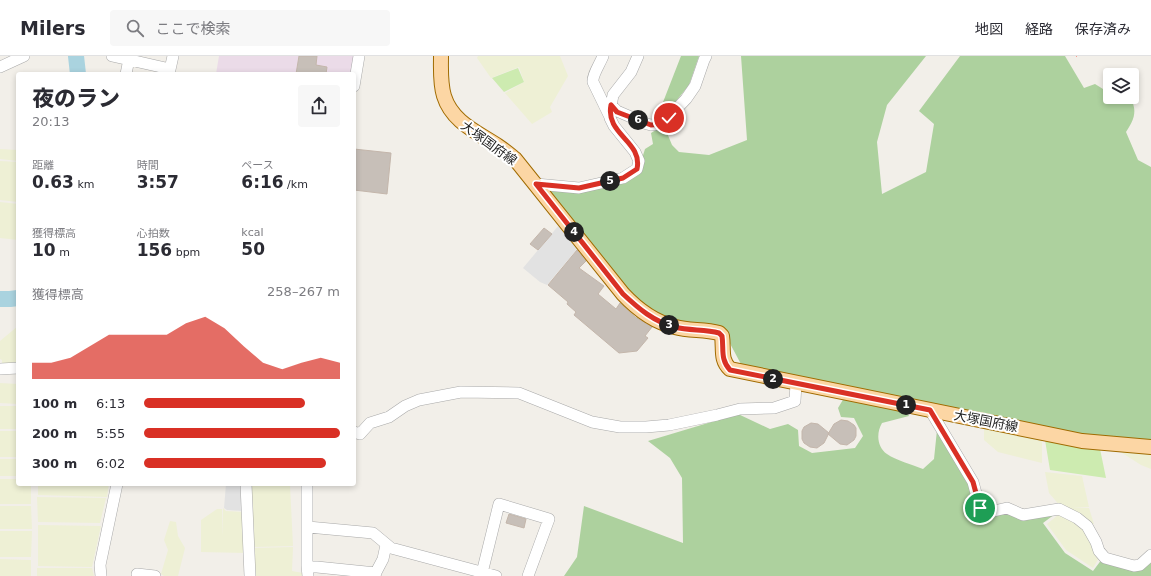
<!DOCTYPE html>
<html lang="ja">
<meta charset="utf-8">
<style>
:root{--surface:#fff;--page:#f7f7f7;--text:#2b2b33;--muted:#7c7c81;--line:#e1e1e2;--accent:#d93025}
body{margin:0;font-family:"DejaVu Sans","Noto Sans JP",sans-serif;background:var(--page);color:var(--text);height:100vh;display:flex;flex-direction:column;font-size:15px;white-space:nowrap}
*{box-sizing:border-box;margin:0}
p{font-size:13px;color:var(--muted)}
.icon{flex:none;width:22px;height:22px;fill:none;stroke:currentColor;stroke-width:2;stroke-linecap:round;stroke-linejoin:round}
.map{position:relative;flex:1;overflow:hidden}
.sheet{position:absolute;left:16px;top:16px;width:340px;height:414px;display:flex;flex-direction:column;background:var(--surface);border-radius:4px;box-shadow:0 2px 6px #0003}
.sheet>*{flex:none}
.buttons{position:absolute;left:1103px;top:12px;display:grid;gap:8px}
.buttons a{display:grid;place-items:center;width:36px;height:36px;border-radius:4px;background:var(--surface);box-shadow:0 2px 6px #0003;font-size:20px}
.pin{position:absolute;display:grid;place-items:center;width:34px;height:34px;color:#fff;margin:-17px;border:2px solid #fff;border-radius:50%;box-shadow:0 1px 4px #0007}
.km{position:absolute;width:20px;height:20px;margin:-10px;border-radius:50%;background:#222;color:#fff;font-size:11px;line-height:20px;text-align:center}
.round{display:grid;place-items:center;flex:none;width:42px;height:42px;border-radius:4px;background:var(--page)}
.headline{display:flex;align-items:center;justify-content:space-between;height:68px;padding:0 16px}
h1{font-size:22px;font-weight:800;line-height:30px}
.metrics{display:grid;grid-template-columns:repeat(3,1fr);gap:6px;height:68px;padding:4px 16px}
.metrics div{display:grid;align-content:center}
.metrics b{font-size:17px;font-weight:800}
.metrics small{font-size:11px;font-weight:400}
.metrics p{font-size:11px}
.chart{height:112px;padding:8px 16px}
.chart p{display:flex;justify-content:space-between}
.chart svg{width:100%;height:72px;margin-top:4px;fill:var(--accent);opacity:.7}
ul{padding:0 16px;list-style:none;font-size:13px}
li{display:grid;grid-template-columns:64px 48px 1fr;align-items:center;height:30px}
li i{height:10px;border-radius:5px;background:var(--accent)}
header{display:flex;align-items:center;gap:24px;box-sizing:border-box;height:56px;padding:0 20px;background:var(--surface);border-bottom:1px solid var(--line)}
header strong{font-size:19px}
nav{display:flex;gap:22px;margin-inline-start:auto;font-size:14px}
.search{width:280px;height:36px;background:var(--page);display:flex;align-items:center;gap:10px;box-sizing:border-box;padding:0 14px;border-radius:4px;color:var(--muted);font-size:15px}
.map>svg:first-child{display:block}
.industrial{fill:#ebdbe8}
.farmland{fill:#eef0d5}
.grass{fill:#cdebb0}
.forest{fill:#add19e}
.parking{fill:#e2e2e2}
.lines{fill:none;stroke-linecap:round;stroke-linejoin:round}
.river{stroke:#aad3df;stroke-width:16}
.building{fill:#c7bfb8;stroke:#c4b6ab}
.minor-casing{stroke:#a9a9a9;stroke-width:12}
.major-casing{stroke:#a06b00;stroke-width:16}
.path{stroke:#fa8072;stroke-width:1.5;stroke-dasharray:2 2;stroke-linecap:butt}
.minor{stroke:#fff;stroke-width:11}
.major{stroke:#fcd6a4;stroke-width:14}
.route-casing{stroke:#fff;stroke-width:8}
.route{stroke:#d93025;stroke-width:5}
.labels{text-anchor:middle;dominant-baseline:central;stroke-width:4;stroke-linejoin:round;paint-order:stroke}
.street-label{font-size:13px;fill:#222;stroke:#fff}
</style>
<header>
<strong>Milers</strong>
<div class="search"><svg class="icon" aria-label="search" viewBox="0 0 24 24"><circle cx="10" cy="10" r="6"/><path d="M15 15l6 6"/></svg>ここで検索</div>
<nav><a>地図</a><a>経路</a><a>保存済み</a></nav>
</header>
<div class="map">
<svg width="1151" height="520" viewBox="0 0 1151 520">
<rect width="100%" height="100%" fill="#f2efe9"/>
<path class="industrial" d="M219,0H354L352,18H216Z"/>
<path class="farmland" d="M478,0H560L568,20L550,51L552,56L532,68L505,37L524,26L519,11L491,22L477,2Z
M0,93L18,94V105L0,103Z
M0,105L18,106V146L0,144Z
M0,146L18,148V184L0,182Z
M18,270V307H2V304L0,303V285Z
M0,327L18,328V348L0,347Z
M0,350H18V373H0Z
M984,372L1042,384V407L998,396L984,384Z
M0,375H18V401H0Z
M1119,395L1151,398V413L1141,409Z
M0,403H18V420H0Z
M1045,416L1082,420L1089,451H1072L1089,452L1094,468L1088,467L1061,451L1049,437Z
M0,423H18V428H31V448H0Z
M38,428H109L107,441L38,439Z
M248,429H290L293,490L252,491Z
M37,441L106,442L100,467L38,466Z
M0,450H31L32,473H0Z
M223,452L226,455L244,456L245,482H240H245L246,497L201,496V464L217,453H222L223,481Z
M1058,459L1082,470L1099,502L1093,512L1066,494L1047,468Z
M170,465L176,466L178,480L185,492L178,520H164L161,518L168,494L164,484Z
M38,469L101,470L92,511L38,510Z
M0,475H32L31,501H0Z
M293,491L292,515L303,517V520H255L253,492Z
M0,503L31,504V520H0Z
M37,512H92L94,520H37Z"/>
<path class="grass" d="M518,12L524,26L504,36L492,22Z
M1045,384L1100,393L1106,422L1050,414Z"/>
<path class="forest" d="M681,0H699L689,29L668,55L658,59Z
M741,0H926L887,49L877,86L882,138L926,116L934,68L919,55L960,0H1065L1084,32L1095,28L1103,33L1109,17L1115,14L1118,19H1110V41H1130C1138,55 1134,64 1126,76L1138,104L1151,111V386L1081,380L742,310L726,280L675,267L636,245L549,137L550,135L639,112L645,93L653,88L651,77L659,72H665L672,89L679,96L709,99L747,84Z
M844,342L906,354L909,360L882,367C876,377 877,391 887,398C895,404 913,409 923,413L934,403L937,374L970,429L975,455L983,461L1009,457L1022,465L1055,458L1043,467L1065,497L1093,515L1102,503L1105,506L1151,504V520H564L577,501L584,450L683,487L682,422L670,402L648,385L738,358L770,373L788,368L798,374L799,390L812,397L855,392L863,380L854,362L841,361L838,352Z"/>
<path class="parking" d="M559,169L578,192L547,229L540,226L523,212Z
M226,428H242L243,455L227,454L224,452Z"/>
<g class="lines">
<path class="river" d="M76,0L78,18
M0,243H10L18,242"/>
</g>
<path class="building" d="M299,0H317L316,9L327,11L326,18H296Z
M354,93L391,97L387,138L354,134Z
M544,172L552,178L538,194L530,188Z
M577,194L586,205L579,212L604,230L598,238L616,253L620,247L635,261L652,271L645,280L648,282L637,295L619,297L574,259L576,256L567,248L568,246L548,229Z
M841,364L848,365L854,369L856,372V380L854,384L847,389L840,388L828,378L834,368Z
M811,367L818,368L829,377L824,387L817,392L810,391L804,387L802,383V375L804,371Z
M509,458L526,463L524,472L506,467Z"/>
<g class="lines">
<g class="minor-casing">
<path id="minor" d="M112,0L170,13
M603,0C600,8 592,19 593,26L610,61
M0,11L24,0
M126,18L129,3
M169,18L173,0
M354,30L359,0
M611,49L617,55L647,68L651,69L662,68L686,43L695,30L704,4L706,0
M536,128L579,132L623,122L637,113L639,105L635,96L614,70L610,62V56L613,39L631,16L638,0
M0,313L18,312
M930,354L973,426L980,452L985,457L1007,452L1023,459L1059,453L1077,462L1087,470L1096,486L1099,495L1105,502L1134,510L1140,509L1151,499
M354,376L360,378L370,367L389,361L405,350L419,344L461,336L519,337L592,366L620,371H646L669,369L717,359L740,353L774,352L795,345L796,327
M246,428L250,520
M307,428V510L308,520
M308,471L373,477L391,492L496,520
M307,510L376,517
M482,517L499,448L549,463L528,520
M137,518L155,520
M101,520L100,509L117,428
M374,520L383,503L386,489"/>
</g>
<g class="major-casing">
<path id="major" d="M441,0C441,13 440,27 444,40C452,66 477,76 498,90C504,94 510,99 515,103L623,238C637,253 654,266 675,271C689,275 704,273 719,277L722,280C724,293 720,304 730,313L1082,385L1151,391"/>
</g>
<path class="path" d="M1076,0H1077"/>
<use href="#minor" class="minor"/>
<use href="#major" class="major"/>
</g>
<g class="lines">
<g class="route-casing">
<path id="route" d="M669,62L662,68L651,69L617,56L611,49C605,79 643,85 637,113L623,122L579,132L536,128L623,238C638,252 654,266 675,271C689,275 704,273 719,277L722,280C724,293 720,303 730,314L930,354L973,426L980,452"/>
</g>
<use href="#route" class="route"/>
</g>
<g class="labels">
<g class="street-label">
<text transform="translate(489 87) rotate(36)">大塚国府線</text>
<text transform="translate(986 365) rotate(11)">大塚国府線</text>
</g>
</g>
</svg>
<div class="buttons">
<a><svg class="icon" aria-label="layers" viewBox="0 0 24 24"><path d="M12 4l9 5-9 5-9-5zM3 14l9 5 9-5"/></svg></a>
</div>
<div class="pin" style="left:980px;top:452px;background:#1e9e55"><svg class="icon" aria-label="arrive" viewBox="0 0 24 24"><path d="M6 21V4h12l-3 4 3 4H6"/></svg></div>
<div class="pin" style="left:669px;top:62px;background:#d93025"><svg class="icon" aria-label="check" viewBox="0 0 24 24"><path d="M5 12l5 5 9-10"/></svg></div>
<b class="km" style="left:906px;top:349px">1</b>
<b class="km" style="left:773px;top:323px">2</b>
<b class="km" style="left:669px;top:269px">3</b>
<b class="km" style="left:574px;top:176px">4</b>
<b class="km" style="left:610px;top:125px">5</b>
<b class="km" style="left:638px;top:64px">6</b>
<section class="sheet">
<div class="headline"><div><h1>夜のラン</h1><p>20:13</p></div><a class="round"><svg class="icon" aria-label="share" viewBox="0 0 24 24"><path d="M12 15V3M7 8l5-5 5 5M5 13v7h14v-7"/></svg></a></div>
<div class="metrics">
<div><p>距離</p><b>0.63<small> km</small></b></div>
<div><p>時間</p><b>3:57</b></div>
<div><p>ペース</p><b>6:16<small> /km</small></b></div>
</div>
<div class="metrics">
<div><p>獲得標高</p><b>10<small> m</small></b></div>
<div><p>心拍数</p><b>156<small> bpm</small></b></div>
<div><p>kcal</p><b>50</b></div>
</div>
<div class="chart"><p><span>獲得標高</span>258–267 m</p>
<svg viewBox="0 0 160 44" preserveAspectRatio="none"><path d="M0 44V34L10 34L20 31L30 24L40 17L50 17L60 17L70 17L80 10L90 6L100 13L110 24L120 34L130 38L140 34L150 31L160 34V44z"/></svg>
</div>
<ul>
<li><b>100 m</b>6:13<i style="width:82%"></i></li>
<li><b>200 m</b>5:55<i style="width:100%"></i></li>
<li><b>300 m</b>6:02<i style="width:93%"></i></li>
</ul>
</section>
</div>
